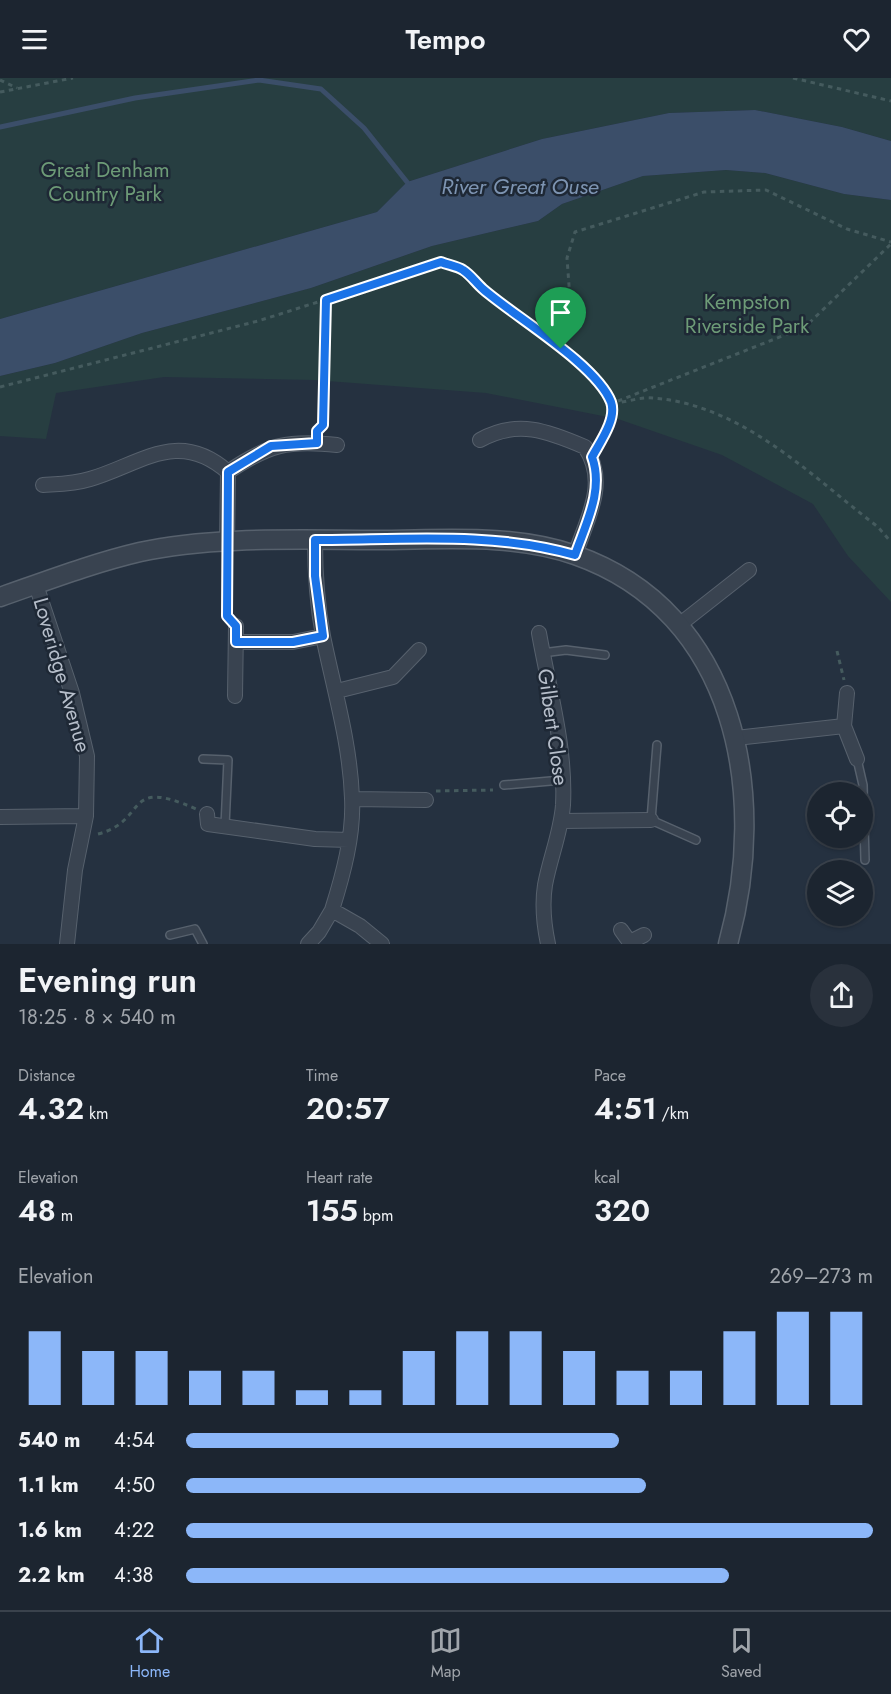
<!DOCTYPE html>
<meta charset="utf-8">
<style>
:root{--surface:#1c2530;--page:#29313c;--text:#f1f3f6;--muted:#a0a5ab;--line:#3a424c;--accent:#8cb7f9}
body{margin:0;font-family:Jost,sans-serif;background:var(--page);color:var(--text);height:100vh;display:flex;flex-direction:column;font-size:22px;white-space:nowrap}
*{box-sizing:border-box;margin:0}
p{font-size:20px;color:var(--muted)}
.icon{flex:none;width:33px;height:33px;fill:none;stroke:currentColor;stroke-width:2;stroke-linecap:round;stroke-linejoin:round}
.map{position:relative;height:866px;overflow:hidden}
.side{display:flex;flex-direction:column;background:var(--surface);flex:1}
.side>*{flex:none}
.tools{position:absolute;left:807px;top:704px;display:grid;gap:12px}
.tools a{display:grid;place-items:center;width:66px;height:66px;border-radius:50%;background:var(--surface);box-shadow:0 2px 4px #0004,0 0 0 2px var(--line);font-size:30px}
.pin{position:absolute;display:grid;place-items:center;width:51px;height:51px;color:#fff;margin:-62px -26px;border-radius:50% 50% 50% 0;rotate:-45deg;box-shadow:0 0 6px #0007}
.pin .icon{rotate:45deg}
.round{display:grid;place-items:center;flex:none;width:63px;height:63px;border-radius:32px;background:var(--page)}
.summary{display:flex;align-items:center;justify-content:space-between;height:102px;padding:0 18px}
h1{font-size:33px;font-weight:600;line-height:45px}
.stats{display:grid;grid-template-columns:repeat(3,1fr);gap:9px;height:102px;padding:6px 18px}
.stats div{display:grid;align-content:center}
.stats b{font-size:30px;font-weight:600}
.stats small{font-size:16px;font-weight:400}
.stats p{font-size:16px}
.chart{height:168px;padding:12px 18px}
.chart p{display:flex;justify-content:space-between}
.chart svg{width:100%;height:108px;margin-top:6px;stroke:var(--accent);stroke-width:6}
ul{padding:0 18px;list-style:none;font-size:20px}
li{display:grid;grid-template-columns:96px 72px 1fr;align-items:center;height:45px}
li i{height:15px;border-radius:8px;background:var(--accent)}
header{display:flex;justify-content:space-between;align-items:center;height:78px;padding:0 18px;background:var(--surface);font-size:27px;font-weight:600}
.dock{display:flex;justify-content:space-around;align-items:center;height:84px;border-top:2px solid var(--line);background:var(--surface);font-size:16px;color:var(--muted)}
.dock a{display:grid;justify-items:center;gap:3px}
.dock .selected{color:var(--accent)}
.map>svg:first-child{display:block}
.green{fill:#273e41}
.water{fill:#3b4e69}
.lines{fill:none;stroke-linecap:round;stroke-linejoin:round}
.stream{stroke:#3b4e69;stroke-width:5}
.service-casing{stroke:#57616d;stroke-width:10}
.minor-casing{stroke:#57616d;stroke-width:16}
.tertiary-casing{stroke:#57616d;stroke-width:21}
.path{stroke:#455b5e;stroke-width:3;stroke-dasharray:4.5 4.5;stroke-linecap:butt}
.service{stroke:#394350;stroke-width:7}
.minor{stroke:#394350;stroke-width:14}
.tertiary{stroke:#394350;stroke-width:18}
.route-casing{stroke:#fff;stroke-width:12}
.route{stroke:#1a73e8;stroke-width:8}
.labels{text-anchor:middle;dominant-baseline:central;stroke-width:5;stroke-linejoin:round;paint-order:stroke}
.park-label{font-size:21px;fill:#6d9b77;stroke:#1e2835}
.street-label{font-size:21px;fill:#b6beca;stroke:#1e2835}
.water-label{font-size:22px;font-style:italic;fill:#7d94b2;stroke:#1e2835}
</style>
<header><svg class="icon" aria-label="menu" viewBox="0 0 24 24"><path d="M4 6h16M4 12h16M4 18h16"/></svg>Tempo<svg class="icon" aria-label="heart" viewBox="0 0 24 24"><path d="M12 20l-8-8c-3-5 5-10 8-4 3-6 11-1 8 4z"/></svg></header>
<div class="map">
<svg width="891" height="866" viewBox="0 0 891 866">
<rect width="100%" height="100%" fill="#253140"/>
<path class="green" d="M0,0H891V63L842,49L755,32L669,35L542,61L407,104L377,134L0,241Z
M726,92L765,95L844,116L891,122V524L848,478L813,426L722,377L618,341L486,315L314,302L164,299L56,315L46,361L0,358V298L55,285L142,255L311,210L432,168L538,143L562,126L643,98Z"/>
<path class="water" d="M755,32L842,49L891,63V122L844,116L765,95L726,92L643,98L562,126L538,143L432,168L311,210L142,255L55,285L0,298V241L377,134L407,104L542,61L669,35Z"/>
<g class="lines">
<path class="stream" d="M0,49L135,20L259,2L321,11L364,50L407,104"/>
<g class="service-casing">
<path id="service" d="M542,575L566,572L605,577
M657,667L651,742L696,762
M203,681L228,682L225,748
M857,681L863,707L865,782
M504,707L562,702
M170,857L195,851L203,866"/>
</g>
<g class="minor-casing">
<path id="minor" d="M480,362C517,341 548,353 585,369C609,405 587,440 575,477
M228,394C269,366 288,362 337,367
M43,407C59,406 74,406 90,401C141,386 178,350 228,394L227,465
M315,462C315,494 317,526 323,558C334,612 350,664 352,720C354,757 343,797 332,832L360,848L382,866
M36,507L72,615L87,678L86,738L75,792L67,866
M679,547L749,492
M539,555C549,612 566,669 563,727C561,754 550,780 545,807C542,826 544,847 548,866
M236,564H293L323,558
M337,613L393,599L419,572
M847,615L844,648L857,681
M235,618L236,548
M736,660L844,648
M353,721L426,722
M207,736L208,746L315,761L349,762
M0,739L86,738
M561,743L651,742
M621,852L631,866
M630,864L644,857
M308,866L319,854L332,832"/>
</g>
<g class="tertiary-casing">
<path id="tertiary" d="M0,519C46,503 93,485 140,474C211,458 303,462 376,462C442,462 512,455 575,477C738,534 769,718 728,866"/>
</g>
<path class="path" d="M793,0L891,23
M0,2L17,10
M0,14L73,0
M561,271L570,221L567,180L575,154L704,114L766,112L847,151L891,164
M0,309L258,243L441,185L463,192L483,211L561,271L590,296L612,326C625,324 640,319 653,320C743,327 810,397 878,449L891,464
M618,323L805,249L891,166
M319,351L323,347L326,222
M600,364L609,348L612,326
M227,479V538
M837,573L844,602
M436,713L493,712
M98,756C149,743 122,698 196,731"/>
<use href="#service" class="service"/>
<use href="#minor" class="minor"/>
<use href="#tertiary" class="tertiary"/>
</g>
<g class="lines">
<g class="route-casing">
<path id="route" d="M441,184C448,187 457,188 463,192C471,197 476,205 483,211C515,239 596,286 611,324C617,341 600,364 592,379C604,412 586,445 575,477C492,453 401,462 315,462V498L323,558L293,564H236V548L227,538L228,394L271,368L317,365V353L323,347L326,222Z"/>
</g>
<use href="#route" class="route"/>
</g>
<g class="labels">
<g class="park-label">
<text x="105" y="92">Great Denham<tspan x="105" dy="24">Country Park</tspan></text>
<text x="747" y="224">Kempston<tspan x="747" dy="24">Riverside Park</tspan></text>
</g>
<g class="street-label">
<text transform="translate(62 597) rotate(74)">Loveridge Avenue</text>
<text transform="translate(553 649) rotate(82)">Gilbert Close</text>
</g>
<g class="water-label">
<text x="520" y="108">River Great Ouse</text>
</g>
</g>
</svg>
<div class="tools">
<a><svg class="icon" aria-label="locate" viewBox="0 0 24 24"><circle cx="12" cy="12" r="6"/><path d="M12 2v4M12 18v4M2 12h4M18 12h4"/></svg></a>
<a><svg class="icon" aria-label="layers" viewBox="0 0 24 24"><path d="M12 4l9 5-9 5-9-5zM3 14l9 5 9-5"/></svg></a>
</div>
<div class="pin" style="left:561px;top:271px;background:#1e9e55"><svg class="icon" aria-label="arrive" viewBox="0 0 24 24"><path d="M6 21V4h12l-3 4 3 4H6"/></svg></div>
</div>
<section class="side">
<div class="summary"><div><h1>Evening run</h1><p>18:25 · 8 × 540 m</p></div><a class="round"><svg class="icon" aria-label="share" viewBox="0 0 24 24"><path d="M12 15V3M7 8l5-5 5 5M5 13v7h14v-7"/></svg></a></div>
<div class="stats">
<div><p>Distance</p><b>4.32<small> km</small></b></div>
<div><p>Time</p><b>20:57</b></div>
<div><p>Pace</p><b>4:51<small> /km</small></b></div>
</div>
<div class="stats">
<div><p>Elevation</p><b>48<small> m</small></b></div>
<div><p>Heart rate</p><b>155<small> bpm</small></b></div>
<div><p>kcal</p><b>320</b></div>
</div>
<div class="chart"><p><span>Elevation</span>269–273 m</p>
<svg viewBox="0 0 160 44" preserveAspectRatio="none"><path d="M5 44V14M15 44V22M25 44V22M35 44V30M45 44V30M55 44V38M65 44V38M75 44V22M85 44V14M95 44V14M105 44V22M115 44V30M125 44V30M135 44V14M145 44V6M155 44V6"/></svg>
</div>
<ul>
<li><b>540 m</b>4:54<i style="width:63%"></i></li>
<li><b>1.1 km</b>4:50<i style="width:67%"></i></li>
<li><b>1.6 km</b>4:22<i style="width:100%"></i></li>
<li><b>2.2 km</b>4:38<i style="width:79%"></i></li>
</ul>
</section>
<nav class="dock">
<a class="selected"><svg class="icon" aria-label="home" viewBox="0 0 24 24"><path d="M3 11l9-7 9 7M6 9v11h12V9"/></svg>Home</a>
<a><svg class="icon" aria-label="map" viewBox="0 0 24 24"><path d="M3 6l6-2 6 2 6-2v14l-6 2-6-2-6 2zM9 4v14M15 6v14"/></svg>Map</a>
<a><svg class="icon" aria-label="saved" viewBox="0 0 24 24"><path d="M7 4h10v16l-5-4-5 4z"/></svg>Saved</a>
</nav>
